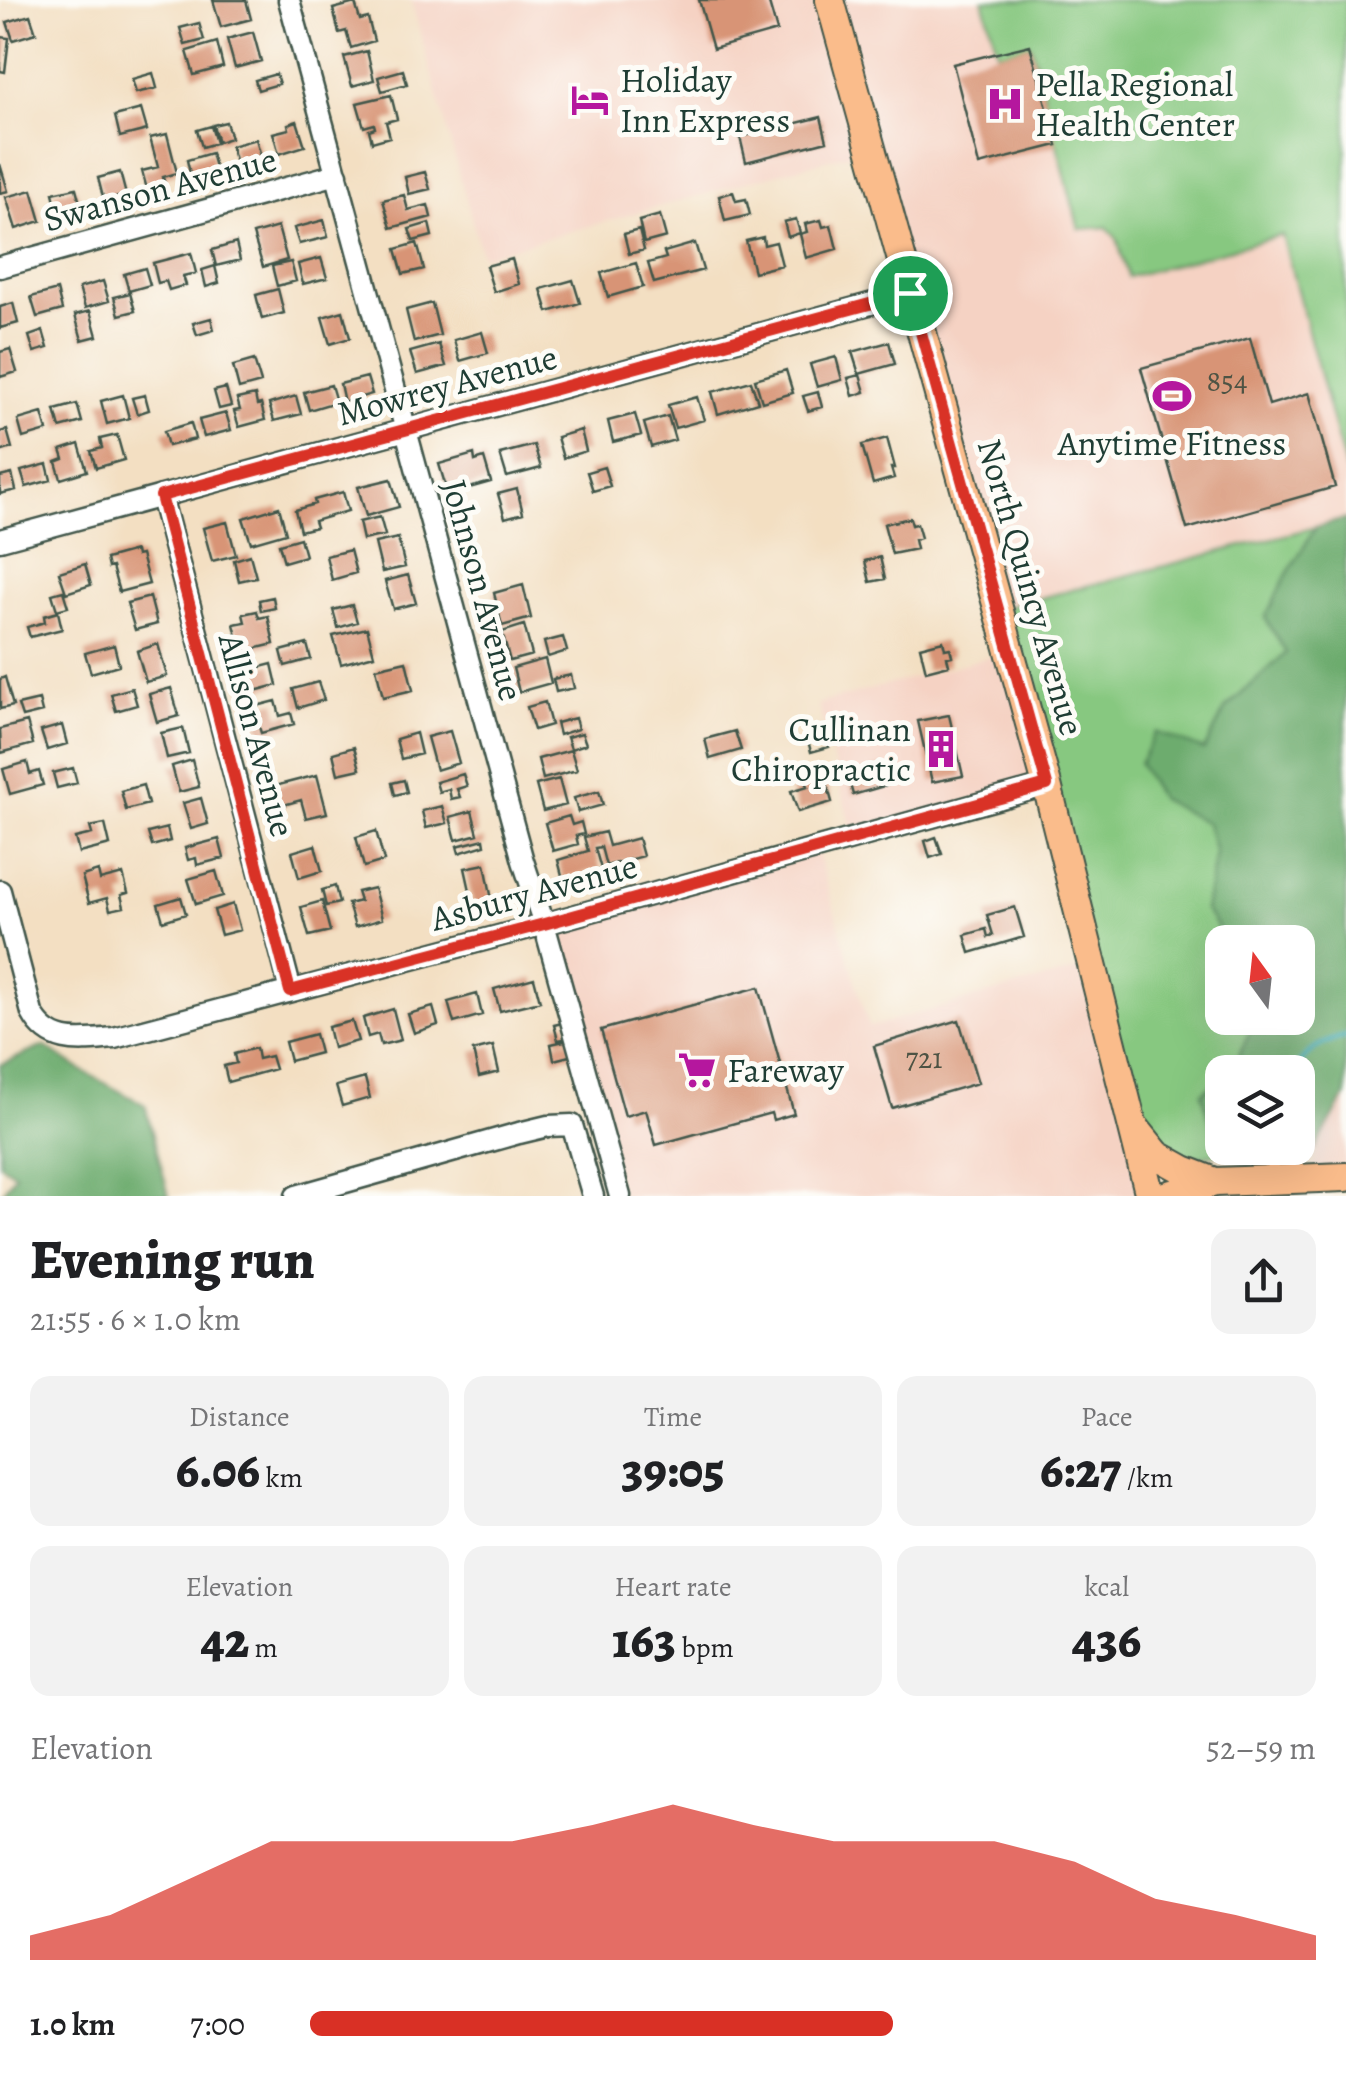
<!DOCTYPE html>
<meta charset="utf-8">
<style>
:root{--surface:#fff;--page:#f2f2f2;--text:#202124;--muted:#757577;--accent:#d93025}
body{margin:0;font-family:Alegreya,serif;background:var(--page);color:var(--text);height:100vh;display:flex;flex-direction:column;font-size:38px;white-space:nowrap}
*{box-sizing:border-box;margin:0}
p{font-size:32px;color:var(--muted)}
.icon{flex:none;width:55px;height:55px;fill:none;stroke:currentColor;stroke-width:2;stroke-linecap:round;stroke-linejoin:round}
.map{position:relative;height:1196px;overflow:hidden}
.panel{display:flex;flex-direction:column;background:var(--surface);flex:1}
.panel>*{flex:none}
.needle{width:65px;rotate:345deg}
.tools{position:absolute;left:1205px;top:925px;display:grid;gap:20px}
.tools a{display:grid;place-items:center;width:110px;height:110px;border-radius:20px;background:var(--surface);box-shadow:0 10px 40px #0002;font-size:50px}
.pin{position:absolute;display:grid;place-items:center;width:85px;height:85px;color:#fff;margin:-42px;border:5px solid #fff;border-radius:50%;box-shadow:0 2px 10px #0007}
.round{display:grid;place-items:center;flex:none;width:105px;height:105px;border-radius:20px;background:var(--page)}
.head{display:flex;align-items:center;justify-content:space-between;height:170px;padding:0 30px}
h1{font-size:55px;font-weight:800;line-height:75px}
.stats{display:grid;grid-template-columns:repeat(3,1fr);gap:15px;height:170px;padding:10px 30px}
.stats div{display:grid;align-content:center;border-radius:20px;background:var(--page);text-align:center}
.stats b{font-size:50px;font-weight:800}
.stats small{font-size:28px;font-weight:400}
.stats p{font-size:28px}
.chart{height:280px;padding:20px 30px}
.chart p{display:flex;justify-content:space-between}
.chart svg{width:100%;height:180px;margin-top:10px;fill:var(--accent);opacity:.7}
ul{padding:0 30px;list-style:none;font-size:32px}
li{display:grid;grid-template-columns:160px 120px 1fr;align-items:center;height:75px}
li i{height:25px;border-radius:12px;background:var(--accent)}
.map>svg:first-child{display:block}
.built{fill:#f5d2c3}
.green{fill:#87c880;stroke:#53825a;stroke-width:2.5}
.forest{fill:#6dac6e;stroke:#467451;stroke-width:2.5}
.lines{fill:none;stroke-linecap:round;stroke-linejoin:round}
.stream{stroke:#3baab9;stroke-width:5}
.building{fill:#d89476}
.minor-casing{stroke:#3f5549;stroke-width:25}
.major-casing{stroke:#3f5549;stroke-width:32}
.minor{stroke:#fff;stroke-width:20}
.major{stroke:#fabc8b;stroke-width:28}
.route-casing{stroke:#fff;stroke-width:20}
.route{stroke:#d93025;stroke-width:12}
.labels{text-anchor:middle;dominant-baseline:central;stroke-width:10;stroke-linejoin:round;paint-order:stroke}
.number-label{font-size:30px;fill:#4d5344}
.poi-label{font-size:35px;fill:#1f3d34;stroke:#fdfcf7;text-anchor:start}
.street-label{font-size:35px;fill:#1f3d34;stroke:#fdfcf7}
</style>
<div class="map">
<svg width="1346" height="1196" viewBox="0 0 1346 1196">
<rect width="100%" height="100%" fill="#fdfcf7"/>
<filter id="ink" filterUnits="userSpaceOnUse"><feTurbulence type="fractalNoise" baseFrequency=".01" numOctaves="2"/><feDisplacementMap in="SourceGraphic" scale="20" xChannelSelector="R" yChannelSelector="G"/><feConvolveMatrix kernelMatrix="1 2 1 2 8 2 1 2 1" color-interpolation-filters="sRGB"/></filter>
<filter id="wash" filterUnits="userSpaceOnUse"><feTurbulence type="fractalNoise" baseFrequency=".0048" numOctaves="4" result="noise"/><feDisplacementMap in="SourceGraphic" scale="40" xChannelSelector="R" yChannelSelector="G"/><feGaussianBlur stdDeviation="2.25" result="paint"/><feColorMatrix in="noise" values="0 0 0 0 0 0 0 0 0 0 0 0 0 0 0 0 0 1.4 0 .05"/><feComposite in="paint" operator="in"/></filter>
<g filter="url(#wash)">
<rect width="100%" height="100%" fill="#f3dfc2"/>
<path class="built" d="M411,0H983L998,53L1030,45L1079,228L1107,227L1117,239L1128,277L1282,234L1346,471V519L998,609L869,148L482,256Z
M1010,651L1047,785L854,838L818,704Z
M814,841L869,1027L1092,966L1150,1196H622L547,924Z
M1346,1095V1177L1313,1178L1315,1149Z"/>
<path class="green" d="M983,0H1346V471L1282,235L1128,277L1117,239L1107,227L1079,229L1031,45L998,53Z
M1316,527L1286,576L1287,653L1226,708L1204,750L1160,799L1207,823L1215,853L1205,910L1228,942H1222V1018H1256C1248,1036 1241,1065 1222,1072V1076L1202,1093L1220,1154L1179,1160L1131,1123L998,609Z"/>
<path class="forest" d="M1346,519V1095L1315,1149L1220,1154L1202,1093L1222,1076V1148H1298V1072H1227L1234,1066L1256,1018H1298V942H1228L1205,910L1215,853L1207,823L1160,799L1139,764L1156,732L1204,750L1226,708L1286,653L1265,618L1286,576L1316,527Z
M44,1046L83,1071L145,1105L169,1196H0L15,1174L0,1164V1065Z"/>
<g class="lines">
<path class="stream" d="M1294,1072C1309,1048 1319,1044 1346,1036"/>
</g>
<g id="blocks">
<path class="building" d="M213,0H246L251,19L221,27Z
M699,0H768L777,31L713,49Z
M355,3L360,20L368,18L374,41L351,48L346,31L339,33L333,9Z
M30,15L36,33L13,40L7,22Z
M199,23L204,40L185,45L180,28Z
M253,32L261,61L235,68L227,39Z
M0,37L9,38L5,72L0,71Z
M217,42L223,67L194,75L187,51Z
M1030,45L1057,145L979,165L953,64Z
M367,51L374,80L352,86L344,57Z
M403,70L407,84L382,91L378,77Z
M153,73L157,88L136,93L132,79Z
M276,74L279,84L258,90L255,80Z
M391,95L397,119L386,122L390,137L372,142L369,130L375,128L374,124L364,127L357,103Z
M141,109L147,130L120,137L115,116Z
M821,117L827,141L746,162L740,137Z
M297,121L305,146L279,154L273,133L289,129L288,124Z
M226,122L231,138L218,142L213,125Z
M211,126L216,143L202,147L197,130Z
M167,134L177,173L163,177L165,185L147,189L142,171L158,167L150,138Z
M256,139L261,156L236,163L231,146Z
M211,153L216,171L191,178L187,160Z
M0,164L8,191L0,193Z
M120,172L126,195L104,201L98,178Z
M425,172L430,189L409,194L405,177Z
M76,188L81,207L58,213L53,193Z
M32,190L41,221L16,229L6,197Z
M733,192L736,201L746,199L750,215L725,221L719,196Z
M404,195L408,210L428,205L431,217L391,228L383,200Z
M660,215L666,237L644,243L639,221Z
M796,219L800,233L788,237L784,222Z
M324,220L328,237L299,244L294,228Z
M821,220L823,227L831,225L837,249L806,258L800,234L807,232L805,224Z
M429,223L432,236L413,241L409,229Z
M278,227L287,260L263,267L253,234Z
M639,230L644,250L629,254L624,234Z
M763,237L764,245L776,242L782,265L754,272L746,241Z
M236,243L240,260L216,266L212,250Z
M417,243L424,269L403,274L396,249Z
M695,243L703,270L654,283L648,263L666,258L664,252Z
M191,253L196,273L183,276L186,285L169,290L166,281L158,283L153,263Z
M321,258L327,278L303,284L298,264Z
M512,259L519,284L494,292L486,266Z
M291,262L296,281L277,286L272,266Z
M636,263L643,287L608,297L601,273Z
M215,266L219,283L206,287L202,270Z
M145,268L150,285L129,291L124,274Z
M573,280L580,303L548,312L541,289Z
M103,281L109,301L85,308L79,288Z
M278,289L284,313L262,319L256,295Z
M57,290L62,310L37,317L31,297Z
M130,293L135,311L119,315L114,297Z
M13,303L18,323L0,328V307Z
M432,303L440,335L414,342L406,310Z
M90,311L97,336L82,340L75,315Z
M343,311L350,338L330,344L322,317Z
M211,318L214,330L197,335L193,323Z
M43,331L48,348L34,352L29,336Z
M482,332L488,353L460,361L454,340Z
M1250,338L1269,405L1309,393L1335,487L1187,529L1141,368Z
M889,342L895,364L859,374L852,352Z
M439,344L446,366L417,374L410,352Z
M10,349L17,372L0,377V352Z
M836,357L842,380L817,387L810,364Z
M254,360L261,383L239,389L233,366Z
M786,370L793,393L762,402L755,379Z
M860,375L865,392L853,396L848,378Z
M367,377L372,394L344,402L340,384Z
M751,381L758,402L718,414L712,392Z
M331,385L336,402L309,410L304,392Z
M226,388L231,406L219,409L214,391Z
M818,392L822,407L808,411L803,396Z
M123,395L129,418L107,424L101,401Z
M145,395L149,410L137,414L132,398Z
M255,395L257,405L261,404L265,420L239,427L234,411L240,410L237,399Z
M296,396L301,414L274,421L269,404Z
M697,397L704,420L675,428L668,405Z
M77,404L82,422L60,428L55,410Z
M42,413L47,431L23,438L18,420Z
M226,413L231,430L204,437L199,420Z
M635,414L641,435L613,442L608,421Z
M668,416L675,440L651,447L644,423Z
M191,423L195,439L168,446L164,431Z
M7,430L12,448L0,452V432Z
M581,430L586,451L563,458L557,437Z
M117,435L124,460L96,468L91,451L102,448L100,439Z
M887,438L895,468H891L894,478L873,484L862,445Z
M79,444L87,471L61,479L56,462L64,459L61,450Z
M534,445L541,468L507,477L500,454Z
M474,454L475,461L484,458L491,482L448,494L439,464Z
M47,464L51,480L26,487L21,471Z
M604,467L610,486L593,491L587,472Z
M12,474L16,490L0,494V477Z
M391,479L399,507L366,516L358,487Z
M517,489L523,513L505,518L498,494Z
M343,492L348,511L314,521L316,527L300,531L295,510L315,504L314,500Z
M279,507L286,533L251,543L243,518Z
M380,517L385,535L363,540L359,522Z
M910,518L912,525L917,524L921,538L914,540L916,549L892,554L884,524Z
M227,522L236,555L212,561L203,528Z
M300,538L305,556L284,562L279,544Z
M398,538L405,567L382,572L375,543Z
M350,550L356,573L332,580L326,556Z
M135,551L136,556L141,555L149,584L119,592L112,567L108,568L106,559Z
M250,555L256,577L239,581L234,560Z
M880,557L885,579L870,582L865,561Z
M85,564L91,585L66,593L59,572Z
M408,575L416,603L393,609L385,581Z
M523,585L531,618L502,626L494,593Z
M63,591L68,607L57,610L52,594Z
M150,597L157,624L135,630L127,603Z
M273,597L275,608L261,611L259,600Z
M352,605L357,622L338,628L333,610Z
M257,611L259,618L268,616L274,644L241,652L234,624L245,622L243,614Z
M58,612L62,629L30,637L27,627L45,622L44,616Z
M524,625L532,655L510,661L502,632Z
M367,628L374,655L341,664L333,636Z
M563,637L567,651L548,657L544,642Z
M943,641L945,649L950,648L952,656L947,657L949,665L926,671L920,647Z
M158,644L167,676L146,682L137,651Z
M307,644L311,659L285,666L281,651Z
M114,645L119,665L91,673L85,653Z
M545,659L551,683L519,692L513,668Z
M406,661L413,690L383,697L376,668Z
M272,664L277,685L247,693L241,672Z
M571,675L574,688L556,692L553,679Z
M5,677L13,706L0,709V679Z
M318,682L324,700L298,708L293,689Z
M132,688L137,705L116,711L111,694Z
M171,688L179,716L157,722L149,694Z
M39,700L42,712L22,717L18,705Z
M276,701L280,716L291,713L294,724L261,733L253,707Z
M545,702L551,725L534,730L527,707Z
M949,715L963,776L932,782L918,721Z
M575,718L578,729L559,735L556,723Z
M27,722L33,744L1,753L0,729Z
M62,725L67,744L47,750L41,731Z
M183,728L189,753L167,758L161,733Z
M823,728L829,747L811,752L806,733Z
M450,731L459,763L436,770L427,737Z
M735,731L741,750L710,759L705,739Z
M416,733L421,754L401,759L396,739Z
M582,733L586,744L571,749L567,737Z
M354,747L360,769L338,774L333,753Z
M571,750L577,770L543,779L538,759Z
M192,760L199,787L179,792L172,766Z
M27,762L30,774L39,771L43,785L10,794L3,769Z
M883,766L888,785L853,795L848,777Z
M73,768L77,783L57,788L53,773Z
M824,773L832,802L798,812L791,791L808,786L805,779Z
M463,774L467,786L457,789L460,797L451,799L449,789L439,792L436,782Z
M317,775L327,813L306,818L301,800L280,806L275,786Z
M559,779L566,805L543,811L536,785Z
M404,780L407,792L395,795L392,783Z
M143,785L148,804L126,810L121,791Z
M599,791L603,805L578,812L574,798Z
M201,798L208,824L191,829L183,803Z
M442,806L447,823L426,828L422,811Z
M472,811L478,834L456,840L450,817Z
M569,816L572,825L581,822L584,834L576,836L578,844L553,851L545,823Z
M105,824L110,845L79,853L75,838L92,834L90,827Z
M167,828L170,841L152,846L148,833Z
M376,831L384,861L364,867L356,837Z
M605,832L609,846L638,838L643,856L606,866L601,847L595,848L601,869L563,879L558,860L588,851L584,837Z
M936,837L942,854L930,858L925,841Z
M219,839L224,858L197,865L196,858L188,860L185,848Z
M484,839L485,845L459,853L457,846Z
M315,845L322,871L299,878L292,852Z
M485,864L492,900L473,904L465,868Z
M98,871L100,880L123,874L128,893L121,895L124,907L110,910L107,898L89,903L82,876Z
M216,871L223,896L196,904L188,879Z
M335,886L339,903L326,906L322,890Z
M374,888L382,919L355,927L348,904L360,901L357,892Z
M181,897L186,914L163,921L158,904Z
M322,901L330,931L309,936L301,907Z
M233,904L240,930L221,935L214,910Z
M1015,907L1024,937L970,953L965,935L986,929L988,937L993,935L987,915Z
M534,978L540,1001L500,1011L494,989Z
M759,987L794,1114L773,1120L771,1113L656,1145L646,1110L625,1116L601,1030Z
M477,994L482,1015L454,1023L448,1002Z
M433,1007L438,1025L414,1033L408,1014Z
M393,1009L401,1040L381,1045L378,1034L368,1037L363,1018Z
M959,1020L978,1083L892,1108L874,1046Z
M352,1021L358,1041L333,1048L328,1027Z
M566,1022L570,1038L558,1040L554,1025Z
M315,1034L320,1053L290,1061L285,1042Z
M569,1040L573,1055L554,1060L551,1044Z
M493,1046L499,1072L479,1077L473,1051Z
M256,1048L258,1059L271,1056L275,1069L228,1082L224,1066L236,1063L234,1054Z
M365,1078L370,1098L342,1106L336,1086Z"/>
</g>
</g>
<g filter="url(#ink)">
<use href="#blocks" fill-opacity="0" stroke="#3f5549" stroke-width="2.5"/>
<g class="lines">
<g class="minor-casing">
<path id="minor" d="M289,0L523,861L544,924L620,1196
M0,267L337,174
M161,496L291,991
M0,540L910,293
M0,891L32,1013C50,1047 81,1041 114,1038L544,924L1047,785
M296,1196L519,1133L548,1126L572,1125L593,1196"/>
</g>
<g class="major-casing">
<path id="major" d="M830,0L1047,785L1150,1196
M1136,1129L1157,1155L1184,1170L1215,1182
M1166,1196L1215,1182L1346,1177"/>
</g>
<use href="#minor" class="minor"/>
<use href="#major" class="major"/>
</g>
</g>
<g class="lines" filter="url(#ink)">
<g class="route-casing">
<path id="route" d="M910,293L1047,785L544,924L290,991L161,496Z"/>
</g>
<use href="#route" class="route"/>
</g>
<defs>
<g id="hotel-bare" transform="scale(3)"><path d="M-6-4.5h1.5V1H6V5H4.5V3h-9V5H-6ZM-4 0a1.8 1.8 0 1 1 3.6 0ZM.5 0V-2.5h3Q6-2.5 6 0Z" fill="#b5179e" stroke="#fdfcf7" stroke-width="2.5" paint-order="stroke"/></g>
<g id="hospital-bare" transform="scale(3)"><path d="M-5-5h3v3.5h4V-5h3V5h-3V1.5h-4V5h-3Z" fill="#b5179e" stroke="#fdfcf7" stroke-width="2.5" paint-order="stroke"/></g>
<g id="stadium-bare" transform="scale(3)"><path d="M0-5a6.5 5 0 1 0 0 10a6.5 5 0 1 0 0-10ZM-3.5-1.8h7v3.6h-7Z" fill="#b5179e" stroke="#fdfcf7" stroke-width="2.5" paint-order="stroke"/></g>
<g id="building-bare" transform="scale(3)"><path d="M-4-6H4V6H1V3H-1V6H-4ZM-2.5-4.3h1.7v1.8h-1.7ZM.8-4.3h1.7v1.8H.8ZM-2.5-1h1.7V.8h-1.7ZM.8-1h1.7V.8H.8Z" fill="#b5179e" stroke="#fdfcf7" stroke-width="2.5" paint-order="stroke"/></g>
<g id="supermarket-bare" transform="scale(3)"><path d="M-6-5.5h2.5l.6 2H6L4.5 2H-2.5L-4.4-4H-6ZM-1.5 3.2a1.3 1.3 0 1 0 .1 0ZM3 3.2a1.3 1.3 0 1 0 .1 0Z" fill="#b5179e" stroke="#fdfcf7" stroke-width="2.5" paint-order="stroke"/></g>
</defs>
<g fill-rule="evenodd">
<use href="#hotel-bare" x="590" y="100"/>
<use href="#hospital-bare" x="1005" y="104"/>
<use href="#stadium-bare" x="1172" y="396"/>
<use href="#building-bare" x="941" y="749"/>
<use href="#supermarket-bare" x="697" y="1070"/>
</g>
<g class="labels">
<g class="number-label">
<text x="1227" y="381">854</text>
<text x="924" y="1058">721</text>
</g>
<g class="poi-label">
<text x="620" y="80">Holiday<tspan x="620" dy="40">Inn Express</tspan></text>
<text x="1035" y="84">Pella Regional<tspan x="1035" dy="40">Health Center</tspan></text>
<text x="1172" y="443" text-anchor="middle">Anytime Fitness</text>
<text x="911" y="729" text-anchor="end">Cullinan<tspan x="911" dy="40">Chiropractic</tspan></text>
<text x="727" y="1070">Fareway</text>
</g>
<g class="street-label">
<text transform="translate(160 189) rotate(-15)">Swanson Avenue</text>
<text transform="translate(447 385) rotate(-15)">Mowrey Avenue</text>
<text transform="translate(1031 587) rotate(74)">North Quincy Avenue</text>
<text transform="translate(483 590) rotate(75)">Johnson Avenue</text>
<text transform="translate(257 735) rotate(75)">Allison Avenue</text>
<text transform="translate(534 892) rotate(-15)">Asbury Avenue</text>
</g>
</g>
</svg>
<div class="tools">
<a><svg class="needle" viewBox="-14 -14 28 28"><path d="M0-13l5 13h-10z" fill="#e53935"/><path d="M0 13l5-13h-10z" fill="#757577"/></svg></a>
<a><svg class="icon" aria-label="layers" viewBox="0 0 24 24"><path d="M12 4l9 5-9 5-9-5zM3 14l9 5 9-5"/></svg></a>
</div>
<div class="pin" style="left:910px;top:293px;background:#1e9e55"><svg class="icon" aria-label="arrive" viewBox="0 0 24 24"><path d="M6 21V4h12l-3 4 3 4H6"/></svg></div>
</div>
<section class="panel">
<div class="head"><div><h1>Evening run</h1><p>21:55 · 6 × 1.0 km</p></div><a class="round"><svg class="icon" aria-label="share" viewBox="0 0 24 24"><path d="M12 15V3M7 8l5-5 5 5M5 13v7h14v-7"/></svg></a></div>
<div class="stats">
<div><p>Distance</p><b>6.06<small> km</small></b></div>
<div><p>Time</p><b>39:05</b></div>
<div><p>Pace</p><b>6:27<small> /km</small></b></div>
</div>
<div class="stats">
<div><p>Elevation</p><b>42<small> m</small></b></div>
<div><p>Heart rate</p><b>163<small> bpm</small></b></div>
<div><p>kcal</p><b>436</b></div>
</div>
<div class="chart"><p><span>Elevation</span>52–59 m</p>
<svg viewBox="0 0 160 44" preserveAspectRatio="none"><path d="M0 44V38L10 33L20 24L30 15L40 15L50 15L60 15L70 11L80 6L90 11L100 15L110 15L120 15L130 20L140 29L150 33L160 38V44z"/></svg>
</div>
<ul>
<li><b>1.0 km</b>7:00<i style="width:58%"></i></li>
</ul>
</section>
